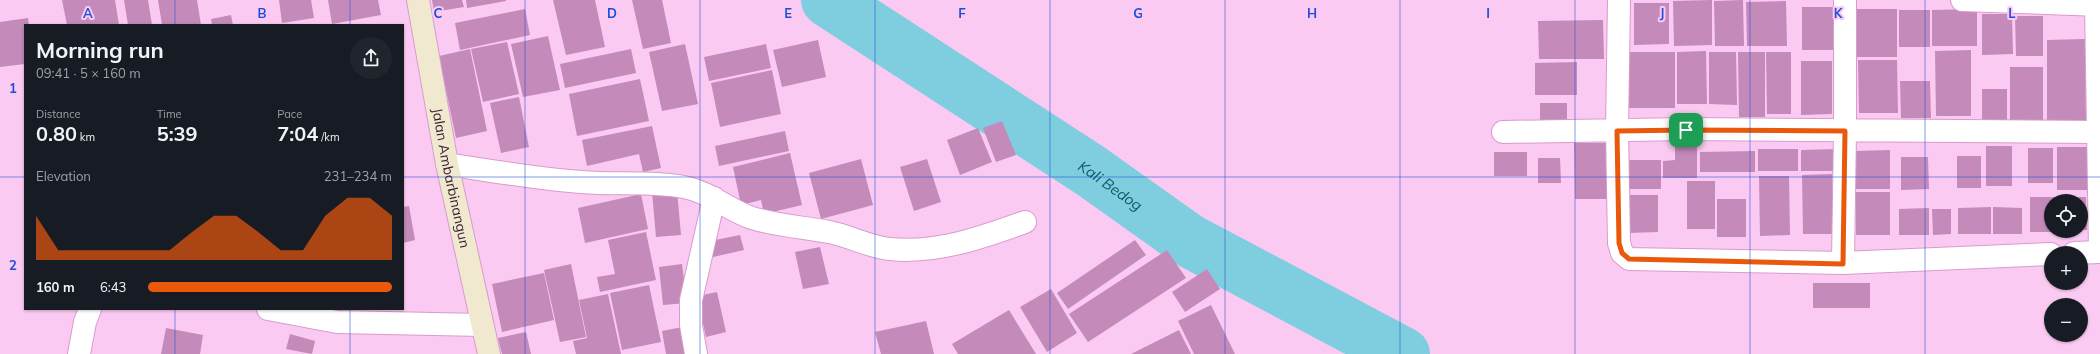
<!DOCTYPE html>
<meta charset="utf-8">
<style>
:root{--surface:#171b24;--page:#20242c;--text:#f1f3f6;--muted:#9ea1a6;--accent:#ea580c}
body{margin:0;font-family:Mulish,sans-serif;background:var(--page);color:var(--text);height:100vh;display:flex;flex-direction:column;font-size:15px;white-space:nowrap}
*{box-sizing:border-box;margin:0}
p{font-size:13px;color:var(--muted)}
.icon{flex:none;width:22px;height:22px;fill:none;stroke:currentColor;stroke-width:2;stroke-linecap:round;stroke-linejoin:round}
.map{position:relative;flex:1;overflow:hidden}
.side{position:absolute;left:24px;top:24px;width:380px;height:286px;display:flex;flex-direction:column;background:var(--surface);border-radius:0px;box-shadow:0 1px 3px #0004}
.side>*{flex:none}
.buttons{position:absolute;left:2044px;top:194px;display:grid;gap:8px}
.buttons a{display:grid;place-items:center;width:44px;height:44px;border-radius:50%;background:var(--surface);box-shadow:0 1px 3px #0004;font-size:20px}
.pin{position:absolute;display:grid;place-items:center;width:34px;height:34px;color:#fff;margin:-17px;border-radius:8px;box-shadow:0 2px 6px #0006}
.round{display:grid;place-items:center;flex:none;width:42px;height:42px;border-radius:21px;background:var(--page)}
.overview{display:flex;align-items:center;justify-content:space-between;height:68px;padding:0 12px}
h1{font-size:22px;font-weight:700;line-height:30px}
.figures{display:grid;grid-template-columns:repeat(3,1fr);gap:6px;height:68px;padding:4px 12px}
.figures div{display:grid;align-content:center}
.figures b{font-size:20px;font-weight:700}
.figures small{font-size:11px;font-weight:400}
.figures p{font-size:11px}
.chart{height:112px;padding:8px 12px}
.chart p{display:flex;justify-content:space-between}
.chart svg{width:100%;height:72px;margin-top:4px;fill:var(--accent);opacity:.7}
ul{padding:0 12px;list-style:none;font-size:13px}
li{display:grid;grid-template-columns:64px 48px 1fr;align-items:center;height:30px}
li i{height:10px;border-radius:5px;background:var(--accent)}
.map>svg:first-child{display:block}
.lines{fill:none;stroke-linecap:round;stroke-linejoin:round}
.river{stroke:#7ecedf;stroke-width:54}
.building{fill:#c38aba}
.street-casing{stroke:#d79ccd;stroke-width:24}
.secondary-casing{stroke:#d79ccd;stroke-width:24}
.street{stroke:#fff;stroke-width:22}
.secondary{stroke:#f0e8cf;stroke-width:22}
.route-casing{stroke:#fff;stroke-width:8}
.route{stroke:#ea580c;stroke-width:5}
.grid{fill:none;stroke:#1d4ed8;stroke-width:1;stroke-opacity:0.55}
.labels{text-anchor:middle;dominant-baseline:central;stroke-width:4;stroke-linejoin:round;paint-order:stroke}
.street-label{font-size:14px;fill:#331d30;stroke:#fbcaf2}
.water-label{font-size:15px;font-style:italic;fill:#135763;stroke:#fbcaf2}
.grid-label{font-size:13px;text-anchor:middle;font-weight:bold;fill:#1d4ed8;stroke:#fbcaf2;stroke-width:4;stroke-linejoin:round;paint-order:stroke}
</style>
<div class="map">
<svg width="2100" height="354" viewBox="0 0 2100 354">
<rect width="100%" height="100%" fill="#fbcaf2"/>
<g class="lines">
<path class="river" id="s1" d="M828,0L1091,171L1188,240L1403,354"/>
</g>
<path class="building" d="M62,0H115L119,25H67Z
M124,0H148L152,25H128Z
M158,0H197L201,25H162Z
M279,0H311L314,18L282,23Z
M328,0H378L381,15L332,24Z
M432,0H462L464,7L434,12Z
M466,0H506V1L467,8Z
M553,0H595L605,47L566,55Z
M632,0H662L671,43L643,49Z
M1712,0V45L1674,46L1673,1Z
M1743,0L1744,46H1715L1714,1Z
M1786,1L1787,46H1747L1746,2Z
M1634,3H1669V44L1634,45Z
M1802,7H1835V50H1802Z
M525,9L530,35L460,50L455,23Z
M1856,9H1897V57H1857Z
M1977,9V46H1932V10Z
M1899,10H1930V47H1899Z
M1982,14H2012L2013,54L1982,55Z
M231,15L233,25H212L211,19Z
M2015,16H2043V56H2016Z
M28,18L29,25H25V64L0,67V22Z
M1603,20L1604,59H1539L1538,21Z
M548,36L560,90L523,97L511,44Z
M2085,39L2086,122H2047V40Z
M818,40L826,77L782,87L773,50Z
M507,42L519,94L483,102L471,49Z
M685,44L698,104L662,111L649,52Z
M766,44L771,68L709,81L704,57Z
M470,49L487,131L456,138L439,56Z
M631,49L636,73L565,88L560,64Z
M1971,50V116H1936L1935,51Z
M1706,51L1707,104H1677V52Z
M1629,52H1675V108H1629Z
M1709,52H1736L1737,105L1709,104Z
M1738,52H1765V117H1739Z
M1766,52H1791V114H1767Z
M1858,60H1897L1898,113H1859Z
M1801,61H1832V114L1801,115Z
M1577,62V95H1535V63Z
M2010,67H2043V122H2010Z
M772,70L781,114L720,127L711,83Z
M640,79L649,121L577,136L569,94Z
M1900,81H1930L1931,118H1901Z
M1982,89H2007V121H1982Z
M519,97L529,147L501,153L490,103Z
M1540,103H1567V121H1540Z
M1002,121L1016,155L996,162L983,128Z
M652,126L661,168L643,172L639,154L587,166L582,140Z
M978,128L992,162L960,175L947,140Z
M785,131L789,151L719,166L715,146Z
M1697,137V178H1663V161L1675,160V138Z
M1574,143H1607L1608,199H1575Z
M1986,146H2012V186H1986Z
M2057,147H2088V190H2057Z
M2028,148H2053V183H2028Z
M1758,149H1798V171H1758Z
M1837,149V171H1801V150Z
M1890,150V189H1856L1855,151Z
M1755,151V172H1700V152Z
M1494,152H1527V176H1494Z
M790,153L802,205L764,214L761,200L741,205L733,167Z
M1957,156H1981V188H1957Z
M1901,157H1928L1929,189L1901,190Z
M1538,158H1560L1561,183H1538Z
M861,159L873,205L821,219L809,173Z
M927,159L941,202L914,211L900,167Z
M1623,160H1661V189H1623Z
M1832,174V234H1803L1802,175Z
M1759,176H1789L1790,235L1760,236Z
M1687,181H1715V229H1687Z
M677,190L681,235L656,237L652,192Z
M1856,192H1890V235H1856Z
M641,194L648,229L585,243L578,208Z
M1628,195H1658V232L1628,233Z
M2030,197H2058V201H2051V232H2030Z
M2060,197H2086L2087,230H2081V201H2060Z
M1717,199H1746V237H1717Z
M409,206L415,240L403,243V207Z
M1991,207V234H1958V208Z
M1993,207L2022,208V234H1993Z
M1929,208V235H1899V209Z
M1932,209H1951V234L1933,235Z
M646,232L656,280L600,292L597,277L615,274L608,240Z
M740,235L744,250L713,257L710,241Z
M1135,240L1146,255L1068,309L1057,293Z
M820,247L829,284L803,289L795,252Z
M1167,250L1186,278L1088,342L1069,314Z
M571,264L586,337L560,342L544,270Z
M682,264L687,303L663,305L659,267Z
M1207,269L1220,289L1185,312L1172,292Z
M544,273L554,320L502,332L492,284Z
M1813,283H1870V308H1813Z
M649,285L661,342L622,350L610,293Z
M1051,289L1077,333L1047,352L1020,307Z
M717,292L726,332L706,337L697,296Z
M608,294L621,354H576L573,341L587,338L579,300Z
M1211,305L1235,354H1194L1178,321Z
M1009,310L1036,354H958L952,344Z
M926,321L934,354H881L875,332Z
M688,326L693,354H666L662,331Z
M166,328L203,335L200,354H161Z
M1179,330L1191,354H1131Z
M526,332L531,354H502L498,338Z
M290,334L315,341L312,354L286,349Z"/>
<g class="lines">
<g class="street-casing">
<path id="street" d="M1619,0L1617,131L1619,243L1622,253L1629,259L1843,263L2051,254
M1962,0L2100,5
M2096,5L2100,251
M1503,132L1686,129L2097,132
M447,164C492,171 537,179 582,182C615,185 652,181 684,187C710,192 728,210 752,218C778,226 804,227 829,232C850,236 869,247 890,249C937,254 983,237 1025,222
M2074,253L2100,252
M1843,263L1845,131V0
M268,309L337,322L482,325
M79,354L85,322L90,309
M696,354L691,325V300L714,198"/>
</g>
<g class="secondary-casing">
<g id="secondary">
<path id="s2" d="M418,0L447,164L489,354"/>
</g>
</g>
<use href="#street" class="street"/>
<use href="#secondary" class="secondary"/>
</g>
<g class="lines">
<g class="route-casing">
<path id="route" d="M1686,130L1845,131L1843,264L1629,259L1622,253L1619,243L1617,131Z"/>
</g>
<use href="#route" class="route"/>
</g>
<path class="grid" d="M175,0V25M350,0V25M525,0V354M700,0V354M875,0V354M1050,0V354M1225,0V354M1400,0V354M1575,0V354M1750,0V354M1925,0V354M0,177H25M403,177H2100M175,309V354M350,309V354"/>
<g class="labels">
<g class="street-label">
<text stroke="none"><textPath href="#s2" startOffset="181">Jalan Ambarbinangun</textPath></text>
</g>
<g class="water-label">
<text stroke="none"><textPath href="#s1" startOffset="338">Kali Bedog</textPath></text>
</g>
</g>
<g class="grid-label">
<text x="88" y="18">A</text>
<text x="262" y="18">B</text>
<text x="438" y="18">C</text>
<text x="612" y="18">D</text>
<text x="788" y="18">E</text>
<text x="962" y="18">F</text>
<text x="1138" y="18">G</text>
<text x="1312" y="18">H</text>
<text x="1488" y="18">I</text>
<text x="1662" y="18">J</text>
<text x="1838" y="18">K</text>
<text x="2012" y="18">L</text>
<text x="13" y="93">1</text>
<text x="13" y="270">2</text>
</g>
</svg>
<div class="buttons">
<a><svg class="icon" aria-label="locate" viewBox="0 0 24 24"><circle cx="12" cy="12" r="6"/><path d="M12 2v4M12 18v4M2 12h4M18 12h4"/></svg></a>
<a>+</a>
<a>−</a>
</div>
<div class="pin" style="left:1686px;top:130px;background:#1e9e55"><svg class="icon" aria-label="arrive" viewBox="0 0 24 24"><path d="M6 21V4h12l-3 4 3 4H6"/></svg></div>
<section class="side">
<div class="overview"><div><h1>Morning run</h1><p>09:41 · 5 × 160 m</p></div><a class="round"><svg class="icon" aria-label="share" viewBox="0 0 24 24"><path d="M12 15V3M7 8l5-5 5 5M5 13v7h14v-7"/></svg></a></div>
<div class="figures">
<div><p>Distance</p><b>0.80<small> km</small></b></div>
<div><p>Time</p><b>5:39</b></div>
<div><p>Pace</p><b>7:04<small> /km</small></b></div>
</div>
<div class="chart"><p><span>Elevation</span>231–234 m</p>
<svg viewBox="0 0 160 44" preserveAspectRatio="none"><path d="M0 44V17L10 38L20 38L30 38L40 38L50 38L60 38L70 27L80 17L90 17L100 27L110 38L120 38L130 17L140 6L150 6L160 17V44z"/></svg>
</div>
<ul>
<li><b>160 m</b>6:43<i style="width:100%"></i></li>
</ul>
</section>
</div>
